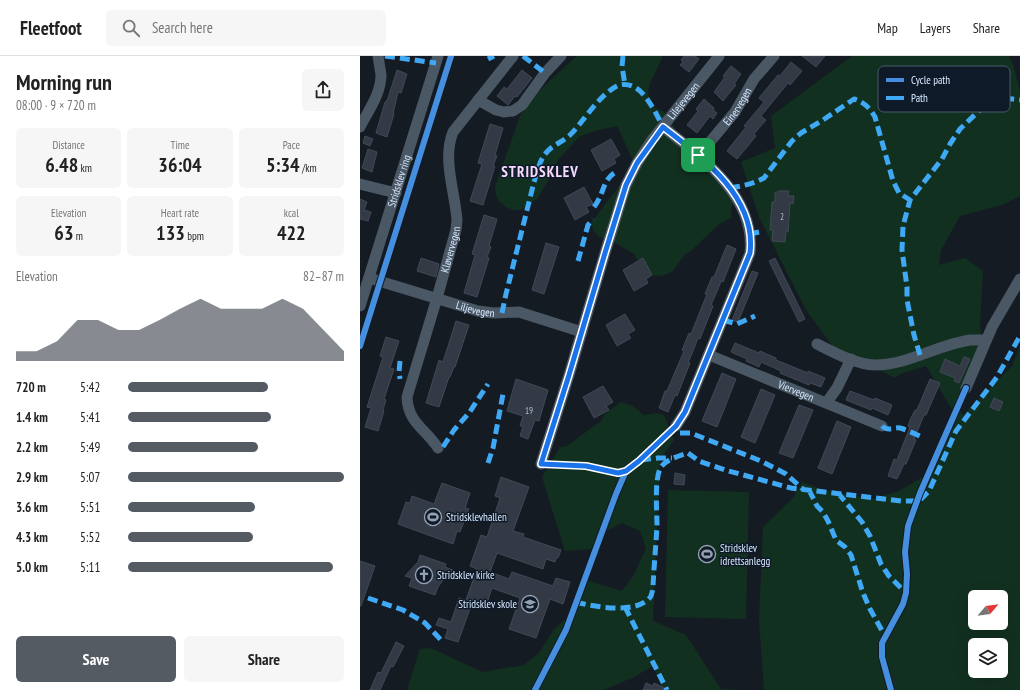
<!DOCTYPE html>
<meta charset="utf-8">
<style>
:root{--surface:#fff;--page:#f6f6f6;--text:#222;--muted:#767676;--line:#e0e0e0;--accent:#555b63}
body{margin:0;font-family:"PT Sans Narrow",sans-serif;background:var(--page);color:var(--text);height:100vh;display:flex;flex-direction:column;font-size:15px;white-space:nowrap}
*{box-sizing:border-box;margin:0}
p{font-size:13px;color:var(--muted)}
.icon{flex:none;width:22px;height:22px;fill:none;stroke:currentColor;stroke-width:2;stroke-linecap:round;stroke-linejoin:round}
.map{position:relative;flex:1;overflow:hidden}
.sheet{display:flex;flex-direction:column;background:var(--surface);width:360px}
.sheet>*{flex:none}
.needle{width:26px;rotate:61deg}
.buttons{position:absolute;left:608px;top:534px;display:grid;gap:8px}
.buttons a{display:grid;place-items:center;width:40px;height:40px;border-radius:6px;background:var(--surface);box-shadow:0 4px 16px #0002;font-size:20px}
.pin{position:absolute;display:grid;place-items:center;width:34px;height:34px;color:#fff;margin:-17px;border-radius:8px;box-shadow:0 2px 6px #0006}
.round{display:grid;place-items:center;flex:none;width:42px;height:42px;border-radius:6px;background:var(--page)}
.overview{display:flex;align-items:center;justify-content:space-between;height:68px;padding:0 16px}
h1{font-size:22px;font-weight:700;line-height:30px}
.stats{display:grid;grid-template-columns:repeat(3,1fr);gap:6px;height:68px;padding:4px 16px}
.stats div{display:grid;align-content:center;border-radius:6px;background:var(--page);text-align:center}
.stats b{font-size:20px;font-weight:700}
.stats small{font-size:11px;font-weight:400}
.stats p{font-size:11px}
.chart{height:112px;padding:8px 16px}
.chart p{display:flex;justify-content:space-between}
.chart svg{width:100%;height:72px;margin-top:4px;fill:var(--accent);opacity:.7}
.action{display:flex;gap:8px;margin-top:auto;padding:8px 16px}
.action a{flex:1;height:46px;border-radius:6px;background:var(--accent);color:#fff;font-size:16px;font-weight:700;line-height:46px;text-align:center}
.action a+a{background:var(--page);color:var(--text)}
ul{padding:0 16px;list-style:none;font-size:13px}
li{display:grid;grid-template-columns:64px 48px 1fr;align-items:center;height:30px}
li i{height:10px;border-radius:5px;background:var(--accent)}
header{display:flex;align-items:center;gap:24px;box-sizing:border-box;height:56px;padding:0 20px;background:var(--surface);border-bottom:1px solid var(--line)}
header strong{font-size:19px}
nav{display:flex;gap:22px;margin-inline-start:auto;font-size:14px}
.search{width:280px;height:36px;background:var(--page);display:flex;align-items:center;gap:10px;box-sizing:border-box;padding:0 14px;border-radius:6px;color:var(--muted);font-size:15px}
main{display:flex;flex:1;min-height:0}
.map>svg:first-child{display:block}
.green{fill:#123020;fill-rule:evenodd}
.building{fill:#333a45;stroke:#404957}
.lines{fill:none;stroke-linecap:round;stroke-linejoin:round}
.minor{stroke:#4a5764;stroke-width:11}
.quiet{stroke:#3fa9f5;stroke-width:5;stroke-dasharray:10 5;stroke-linecap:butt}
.cycleway-casing{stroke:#0f1a29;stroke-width:8}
.cycleway{stroke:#468fdf;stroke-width:6}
.route-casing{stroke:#fff;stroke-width:8}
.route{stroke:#1a73e8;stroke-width:5}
.labels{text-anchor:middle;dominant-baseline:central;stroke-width:3;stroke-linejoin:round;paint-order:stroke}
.number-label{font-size:9px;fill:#afbdd0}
.street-label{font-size:11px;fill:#d8e9ff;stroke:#0f1a29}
.poi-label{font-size:11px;fill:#d8e9ff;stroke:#0f1a29;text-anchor:start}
.district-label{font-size:15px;font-weight:bold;letter-spacing:1px;fill:#f8daff;stroke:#0f1a29}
.key{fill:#0f1a29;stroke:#4b5869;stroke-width:1}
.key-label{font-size:11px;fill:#d8e9ff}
</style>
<header>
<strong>Fleetfoot</strong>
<div class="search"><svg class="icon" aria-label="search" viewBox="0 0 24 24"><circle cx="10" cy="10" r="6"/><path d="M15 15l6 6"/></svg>Search here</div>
<nav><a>Map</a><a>Layers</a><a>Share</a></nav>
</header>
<main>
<section class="sheet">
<div class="overview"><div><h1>Morning run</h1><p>08:00 · 9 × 720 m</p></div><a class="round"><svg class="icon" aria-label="share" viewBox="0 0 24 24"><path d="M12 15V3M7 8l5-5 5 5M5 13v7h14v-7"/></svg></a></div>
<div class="stats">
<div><p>Distance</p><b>6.48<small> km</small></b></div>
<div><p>Time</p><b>36:04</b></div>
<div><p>Pace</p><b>5:34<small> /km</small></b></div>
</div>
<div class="stats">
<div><p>Elevation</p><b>63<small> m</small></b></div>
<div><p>Heart rate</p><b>133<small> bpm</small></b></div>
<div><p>kcal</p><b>422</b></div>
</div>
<div class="chart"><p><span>Elevation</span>82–87 m</p>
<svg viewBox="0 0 160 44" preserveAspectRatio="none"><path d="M0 44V38L10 38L20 32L30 19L40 19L50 25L60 25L70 19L80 12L90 6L100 12L110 12L120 12L130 6L140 12L150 25L160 38V44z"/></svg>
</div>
<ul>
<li><b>720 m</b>5:42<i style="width:65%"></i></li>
<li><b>1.4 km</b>5:41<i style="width:66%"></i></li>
<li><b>2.2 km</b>5:49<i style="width:60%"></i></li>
<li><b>2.9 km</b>5:07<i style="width:100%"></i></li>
<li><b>3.6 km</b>5:51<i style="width:59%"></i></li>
<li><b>4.3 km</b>5:52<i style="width:58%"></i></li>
<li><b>5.0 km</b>5:11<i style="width:95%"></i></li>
</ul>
<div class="action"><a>Save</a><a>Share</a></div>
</section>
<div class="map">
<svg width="660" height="634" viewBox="0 0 660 634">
<rect width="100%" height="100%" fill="#151b23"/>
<path class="green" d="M217,0H303L289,30L288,37L292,51C310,55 312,69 321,84C329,85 334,87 340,92L374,140L371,155L372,161L358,169L331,195L325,198L312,216L305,219L298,220L290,219L279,207L274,198L252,185L244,183L238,180L233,174L231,167L275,109L257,70L239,74L220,80L198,104L195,113L178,142L161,154H153L146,151L139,145L136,139L135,131L137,125L160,60C174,37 197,18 217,0Z
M492,0H649L653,8L660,36V140L642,149L600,160L581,194L579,209L605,202L623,215L620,271L622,281L598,352L603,359L652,310L660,290V634H404L399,564L403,471L433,442L442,426L464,434L512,443L539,435L568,418L594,357L566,310L540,318L535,322L473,291L446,254L399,161L381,106L415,92L411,60ZM615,541H641V567H615ZM615,589H641V615H615Z
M261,346C271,349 276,351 283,359L296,357L304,359L314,384L300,404L293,565L326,579L361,633L383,634H303L293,610L272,622L243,634H47L60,593L71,592L122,616L164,609L179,597L194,573L208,561L229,525L262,535L274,519L286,492L280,475L262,467L241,478V492L205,495L182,421L200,391L207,390L241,365L245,358Z
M308,434L389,436L386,563L305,561Z"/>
<path class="building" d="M324,0H335L339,3L329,16L320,9L323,6L321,4Z
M442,0H465L456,11Z
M431,6L442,15L430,29L428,27L401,60L406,64L394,78L396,80L377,103L367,95L386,71L384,70L404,46L399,42L418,19L420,20Z
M371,10L381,18L374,28L376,29L363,45L354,36L365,21L363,20Z
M37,14L47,18L41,37L38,36L33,58H34L27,81L16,77L25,46H26L28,42Z
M162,14L172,22L157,41L155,40L148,49L137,40L144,31L147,33Z
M344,43L354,52L353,54L357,57L353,63L350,60L337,77L327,69L338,55L336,53Z
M130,68L143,72L135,99L137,100L133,110H135L123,149L110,145L122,108L118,107Z
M5,80L13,83L10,90L3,87Z
M251,83L260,99L254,103L256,107L242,115L231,94Z
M8,93L17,96L12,116L2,112Z
M224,131L233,148L226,151L229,156L215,164L204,142Z
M419,135H429L428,140H434L433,148L430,147L428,176L426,175L425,186L412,185L413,174H410L412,146H415V137Z
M0,143L7,146L4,154L11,156L8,165L0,163Z
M124,159L137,163L129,190L131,191L127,201L129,202L117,241L104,237L115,199L112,198Z
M186,187L199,191L184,238L172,234Z
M367,189L376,193L363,226L361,225L358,233L351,249L353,250L340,283L338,282L335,290L328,307H330L317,340L315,339L308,356L299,352L305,335H307L324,295L322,294L329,277L331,278L347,238H345L352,221H354Z
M61,202L79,208L76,221L57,215Z
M283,202L292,219L286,223L288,227L274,235L263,214Z
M415,202L445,263L439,266L409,205Z
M392,215L398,217L378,266L372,264Z
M265,258L275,274L268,278L271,282L257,290L246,269Z
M96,265L109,269L95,311H94L90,321H89L79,351L66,347L79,304L83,306Z
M26,281L39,285L30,312L34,313L24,343L26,344L23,354L24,355L18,375L5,371L11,352L7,351L23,301L20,300Z
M375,287L399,297L400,295L416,302V304L448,317V315L465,322L461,331L450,327L449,329L420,317L421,315L401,306L399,311L386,305L387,303L371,296Z
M604,301L610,303L599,327L594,325L595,322L580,316L585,303L600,310Z
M362,317L376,323L357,371L342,365Z
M156,323L188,334L179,365L175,364L168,383L160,380L163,370H160L163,360L147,355Z
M570,323L580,327L566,359H564L554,383L556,384L546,408H544L537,423L528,420L534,403L537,404L550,371L548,370L551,362L555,354H557Z
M243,330L253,346L246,350L249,354L234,362L223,341Z
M401,333L415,339L395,387L381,381Z
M490,335L514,344L515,342L532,349L528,359L512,352L511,354L486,344Z
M634,342L643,346L639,355L630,351Z
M439,349L453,354L433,402L419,397Z
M477,365L491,371L472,418L458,412Z
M315,417L325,419L324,429L314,428Z
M141,421L169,431L153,475L164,478L163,481L201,494L198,502H196L195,506L186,503L183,513L137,497L130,516L149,523L152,516L193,530L196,522L210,526L203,548L190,543L176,582L149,573L160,542L132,532L126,550L106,544L117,513L110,510L121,479L127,481L140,442L135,440Z
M82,427L110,437L105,452L109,453L100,476L97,475L93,488L38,468L46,446L50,447L52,440L74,448Z
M60,499L86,508L85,511L95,515L83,519V524L78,531L75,539L49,530L52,522L45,520L58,506Z
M0,505L15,510L1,550H0Z
M99,542L112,547L98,586L85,582L88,573L76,569L79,562L91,566Z
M36,586L44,590L33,611L31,610L20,634H10L18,616L21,617Z
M286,627L293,630L294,627L309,634H283Z"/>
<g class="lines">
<g class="minor">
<path d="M118,44L136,54L144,56L153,55L162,49L185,17L201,0"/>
<path d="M0,71C8,55 21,38 21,19C20,13 19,6 18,0"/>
<path d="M303,71C342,102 396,140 390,197L325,356L316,370"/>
<path id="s1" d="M339,99L375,56L394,23L414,0"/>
<path d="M0,128L36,137"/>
<path id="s2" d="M9,222L118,255L134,257L159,256L222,276"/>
<path id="s3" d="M0,250L78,0"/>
<path d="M457,288C475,297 495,308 515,309C549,309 578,288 611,284C616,284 621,284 626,284"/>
<path id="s4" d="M349,299L522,370"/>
<path d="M606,332L632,271L660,223"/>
<path d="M467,346L477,332L491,303"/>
<path id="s5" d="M78,392C65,372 48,367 47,341L77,242L96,174L97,164C95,136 82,103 93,76L153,0"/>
<path id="s6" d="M181,408L209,319L245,197L266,129L277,107L292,84L359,0"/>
</g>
<path class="quiet" d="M25,0L76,7
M163,0L185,17
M263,0L262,10L265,29
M128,3L134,0
M370,132C382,130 393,128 404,122L432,85L441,77L463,64L494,43C504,46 510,52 515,61L533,125L539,137L550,144
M234,151C245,137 242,122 258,115
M390,178L399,176
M218,205L228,169L233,163
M142,257L146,238L174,126C177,117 179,105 186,97C192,89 203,86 210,79C224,65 239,39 257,30C261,28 267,28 272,30C285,34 297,59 303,71
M363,264L377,268L395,260
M560,299L554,279L547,244V231L542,194L543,170L550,144L582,103L590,88L600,73L625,49L644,42L660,44
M40,305L39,316L40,323
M522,370C528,376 533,371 540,372C547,374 555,378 562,381
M320,377H331L401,405L426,418L444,434
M83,391L94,374L109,357L128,328
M281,404L298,402H312
M128,407L133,392L143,338
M449,434L457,450L463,456L468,465L476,484L485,491L491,499L503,537L510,553L525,580
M478,437L502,466L510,480L521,508L529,520L546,537
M8,542L43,554L65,567L81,584
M216,546C234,551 279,559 291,540C292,537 293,533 293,530C294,510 296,489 297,469C297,456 294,422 301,411C307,403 319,400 328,397L339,405L365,414L431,432L541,445H556L560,444L569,435L596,375L637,321L660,280
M265,551L307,634"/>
<g class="cycleway-casing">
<path id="cycleway" d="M0,290L91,0
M181,408L226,410L258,417L266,415
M175,634L206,574L256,438L266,415L279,405L316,370
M531,634L522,601V587L543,548L546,537L547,518L545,496L548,470L560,437L606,332"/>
</g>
<use href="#cycleway" class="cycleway"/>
</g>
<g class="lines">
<g class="route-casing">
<path id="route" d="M303,71C342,101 397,141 390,197L325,356L316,370L279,405L266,415L258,417L226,410L181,408L209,319L245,197L266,129L277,107Z"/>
</g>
<use href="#route" class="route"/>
</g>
<defs>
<g id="stadium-ring" transform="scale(0.9)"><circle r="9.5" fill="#0f1a29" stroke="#94a1b2" stroke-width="1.5"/><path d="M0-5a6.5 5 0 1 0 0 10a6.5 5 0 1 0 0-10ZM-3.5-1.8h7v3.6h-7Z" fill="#94a1b2"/></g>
<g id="church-ring" transform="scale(0.9)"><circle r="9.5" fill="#0f1a29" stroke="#94a1b2" stroke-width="1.5"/><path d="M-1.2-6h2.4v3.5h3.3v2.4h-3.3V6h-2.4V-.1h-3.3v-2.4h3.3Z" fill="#94a1b2"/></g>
<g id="school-ring" transform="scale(0.9)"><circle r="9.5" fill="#0f1a29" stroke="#94a1b2" stroke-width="1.5"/><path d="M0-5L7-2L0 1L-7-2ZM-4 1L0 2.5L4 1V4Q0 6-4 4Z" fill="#94a1b2"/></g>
</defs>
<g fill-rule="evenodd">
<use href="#stadium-ring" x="73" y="461"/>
<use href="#stadium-ring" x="347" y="498"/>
<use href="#church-ring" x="64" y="519"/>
<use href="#school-ring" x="170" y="548"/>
</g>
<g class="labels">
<g class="number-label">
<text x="422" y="160">2</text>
<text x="169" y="354">19</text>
</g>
<g class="street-label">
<text stroke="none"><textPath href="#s6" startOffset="394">Lilejevegen</textPath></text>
<text stroke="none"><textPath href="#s1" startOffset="62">Einervegen</textPath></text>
<text stroke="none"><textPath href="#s3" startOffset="131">Stridsklev ring</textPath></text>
<text stroke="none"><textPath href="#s5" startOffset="215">Kløvervegen</textPath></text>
<text stroke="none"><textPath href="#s2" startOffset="111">Liljevegen</textPath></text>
<text stroke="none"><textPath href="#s4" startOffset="94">Viervegen</textPath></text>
</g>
<g class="poi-label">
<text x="86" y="461">Stridsklevhallen</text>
<text x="360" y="492">Stridsklev<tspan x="360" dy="13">idrettsanlegg</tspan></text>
<text x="77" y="519">Stridsklev kirke</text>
<text x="157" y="548" text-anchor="end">Stridsklev skole</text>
</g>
<g class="district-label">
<text x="180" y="115">STRIDSKLEV</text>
</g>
</g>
<rect x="518" y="10" width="132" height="46" rx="6" class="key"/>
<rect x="526" y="22" width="18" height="4" fill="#468fdf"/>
<rect x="526" y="40" width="18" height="4" fill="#3fa9f5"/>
<g class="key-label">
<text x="551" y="28">Cycle path</text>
<text x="551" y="46">Path</text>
</g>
</svg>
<div class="buttons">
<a><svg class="needle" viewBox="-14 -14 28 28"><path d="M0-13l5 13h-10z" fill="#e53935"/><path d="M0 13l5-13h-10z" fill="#767676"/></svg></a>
<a><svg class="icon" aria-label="layers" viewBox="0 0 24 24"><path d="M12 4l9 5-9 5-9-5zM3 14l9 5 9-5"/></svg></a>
</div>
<div class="pin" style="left:338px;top:99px;background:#1e9e55"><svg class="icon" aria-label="arrive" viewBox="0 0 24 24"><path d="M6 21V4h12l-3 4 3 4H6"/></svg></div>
</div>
</main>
